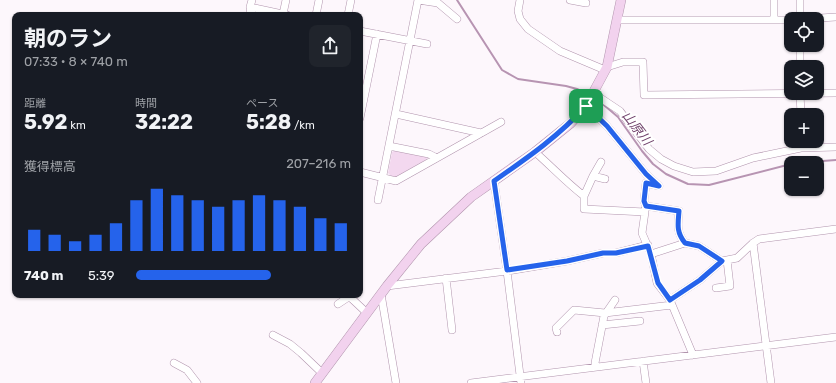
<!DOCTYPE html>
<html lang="ja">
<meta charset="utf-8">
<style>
:root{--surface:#171b24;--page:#20242c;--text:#f1f3f6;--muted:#9ea1a6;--accent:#2563eb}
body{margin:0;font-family:Rubik,"Noto Sans JP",sans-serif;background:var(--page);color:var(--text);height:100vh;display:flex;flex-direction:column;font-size:15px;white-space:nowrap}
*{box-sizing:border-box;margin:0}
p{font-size:13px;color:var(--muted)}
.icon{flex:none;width:22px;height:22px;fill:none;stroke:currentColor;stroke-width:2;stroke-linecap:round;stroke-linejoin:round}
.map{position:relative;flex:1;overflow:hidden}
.side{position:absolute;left:12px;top:12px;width:351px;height:286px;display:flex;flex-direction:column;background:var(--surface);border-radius:8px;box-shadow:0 1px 3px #0004}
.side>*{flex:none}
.buttons{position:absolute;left:784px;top:12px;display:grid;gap:8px}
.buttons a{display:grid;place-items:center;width:40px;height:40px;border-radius:8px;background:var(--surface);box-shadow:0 1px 3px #0004;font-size:20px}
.pin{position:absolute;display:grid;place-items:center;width:34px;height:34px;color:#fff;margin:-17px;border-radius:8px;box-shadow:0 2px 6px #0006}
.round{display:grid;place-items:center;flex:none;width:42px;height:42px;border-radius:8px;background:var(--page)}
.summary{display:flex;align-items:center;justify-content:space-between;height:68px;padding:0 12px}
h1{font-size:22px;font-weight:700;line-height:30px}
.stats{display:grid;grid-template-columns:repeat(3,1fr);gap:6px;height:68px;padding:4px 12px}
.stats div{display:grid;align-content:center}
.stats b{font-size:20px;font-weight:700}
.stats small{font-size:11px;font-weight:400}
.stats p{font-size:11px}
.chart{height:112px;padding:8px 12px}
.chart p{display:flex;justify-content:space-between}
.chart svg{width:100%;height:72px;margin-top:4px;stroke:var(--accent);stroke-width:6}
ul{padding:0 12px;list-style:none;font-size:13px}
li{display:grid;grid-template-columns:64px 48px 1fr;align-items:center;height:30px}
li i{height:10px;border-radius:5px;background:var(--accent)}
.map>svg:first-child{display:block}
.green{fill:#f3d8ef}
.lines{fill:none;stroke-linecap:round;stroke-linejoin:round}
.stream{stroke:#b794b2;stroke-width:2}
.street-casing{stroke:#b194ad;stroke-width:8}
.secondary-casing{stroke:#b194ad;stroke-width:10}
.street{stroke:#fff;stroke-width:7}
.secondary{stroke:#f2d2ee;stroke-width:9}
.route-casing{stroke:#fff;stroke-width:8}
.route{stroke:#2563eb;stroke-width:5}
.labels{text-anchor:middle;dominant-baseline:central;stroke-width:4;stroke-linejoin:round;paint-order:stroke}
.water-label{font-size:13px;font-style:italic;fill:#6e3f69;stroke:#fff}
</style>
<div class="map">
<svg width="836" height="383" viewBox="0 0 836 383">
<rect width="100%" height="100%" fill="#fdf7fc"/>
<path class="green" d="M395,150L426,156L427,159L396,177L391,176L388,173L392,152Z"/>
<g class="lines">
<path class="stream" d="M457,0L502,70L518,79L566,86L577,89L589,95
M598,100L618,117L642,151L653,164L666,174L688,184L709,185L791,164
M796,163L836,160"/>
<g class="street-casing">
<path id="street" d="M418,0L438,3L457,19
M520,0L518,11L520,19L528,29L560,51L605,70
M570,0L586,3
M774,0V20
M250,7L287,15
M283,14L286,0
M251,15L250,7L252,0
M316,15L319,0
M348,15L351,0
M800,19V0
M804,19L836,17
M618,20H791
M360,31L427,44
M800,45V67
M607,67L623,62H643L644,95L836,93
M593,93L620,111L649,149L661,159L674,166L693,172L716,171L753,158L801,148L836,147
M800,93L801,115
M586,106L607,126L646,174L659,186L646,183L644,201L646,206
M396,114L481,133
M360,118L377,34
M389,146L429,154L437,158
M535,152C552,167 567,183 584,196V209L645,212L642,233L651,254L657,283L670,300L693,355
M360,172L396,181L501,122
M593,176L605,179
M494,181L507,271L521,383
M584,196L593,176L601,162
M378,200L418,0
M645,210L646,206L679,211C678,224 676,232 685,243
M753,243L771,383
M651,254L685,243L699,246L722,261L737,258L753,243L759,239L836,229
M446,278L452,330
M387,286L507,271L567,261L603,253H616L648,245
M716,288L730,286L727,260
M381,294L396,383
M670,300L700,280L722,261
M338,304L347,298H351L367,313
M602,325L640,321
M557,332L556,328L574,310L605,313L672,305
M273,335L290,344L301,353L322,373
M643,361L646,383
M174,363L187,370L197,383
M595,367V363L604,316L615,300
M471,383L836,337"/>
</g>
<g class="secondary-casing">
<path id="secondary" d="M315,383L387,286L421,244L471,197L535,152L571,123L586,106L607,67L621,0"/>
</g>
<use href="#street" class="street"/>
<use href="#secondary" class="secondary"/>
</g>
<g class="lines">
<g class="route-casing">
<path id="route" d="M586,106L607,126L646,174L659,186L646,183L644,201L646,206L679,211C678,224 676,232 685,243L699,246L722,261L700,280L670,300L658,283L648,246L616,253H603L567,261L507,270L494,181C527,158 559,136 586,106Z"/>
</g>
<use href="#route" class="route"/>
</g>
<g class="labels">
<g class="water-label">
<text transform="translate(637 128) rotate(52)">山原川</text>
</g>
</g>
</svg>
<div class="buttons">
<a><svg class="icon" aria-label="locate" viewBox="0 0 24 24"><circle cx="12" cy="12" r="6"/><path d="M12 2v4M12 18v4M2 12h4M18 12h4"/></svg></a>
<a><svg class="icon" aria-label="layers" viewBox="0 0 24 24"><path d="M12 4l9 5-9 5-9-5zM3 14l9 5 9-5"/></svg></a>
<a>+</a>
<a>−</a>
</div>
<div class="pin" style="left:586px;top:106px;background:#1e9e55"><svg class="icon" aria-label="arrive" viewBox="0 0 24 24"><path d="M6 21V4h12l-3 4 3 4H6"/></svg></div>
<section class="side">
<div class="summary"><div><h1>朝のラン</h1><p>07:33 · 8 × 740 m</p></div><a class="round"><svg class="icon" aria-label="share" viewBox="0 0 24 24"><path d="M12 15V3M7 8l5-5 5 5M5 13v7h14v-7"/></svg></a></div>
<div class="stats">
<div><p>距離</p><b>5.92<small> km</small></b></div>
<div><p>時間</p><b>32:22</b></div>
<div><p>ペース</p><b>5:28<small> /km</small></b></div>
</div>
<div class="chart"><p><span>獲得標高</span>207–216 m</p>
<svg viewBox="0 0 160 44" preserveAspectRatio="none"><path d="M5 44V31M15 44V34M25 44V38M35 44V34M45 44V27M55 44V13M65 44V6M75 44V10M85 44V13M95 44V17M105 44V13M115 44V10M125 44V13M135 44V17M145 44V24M155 44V27"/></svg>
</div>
<ul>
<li><b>740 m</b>5:39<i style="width:63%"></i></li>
</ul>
</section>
</div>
